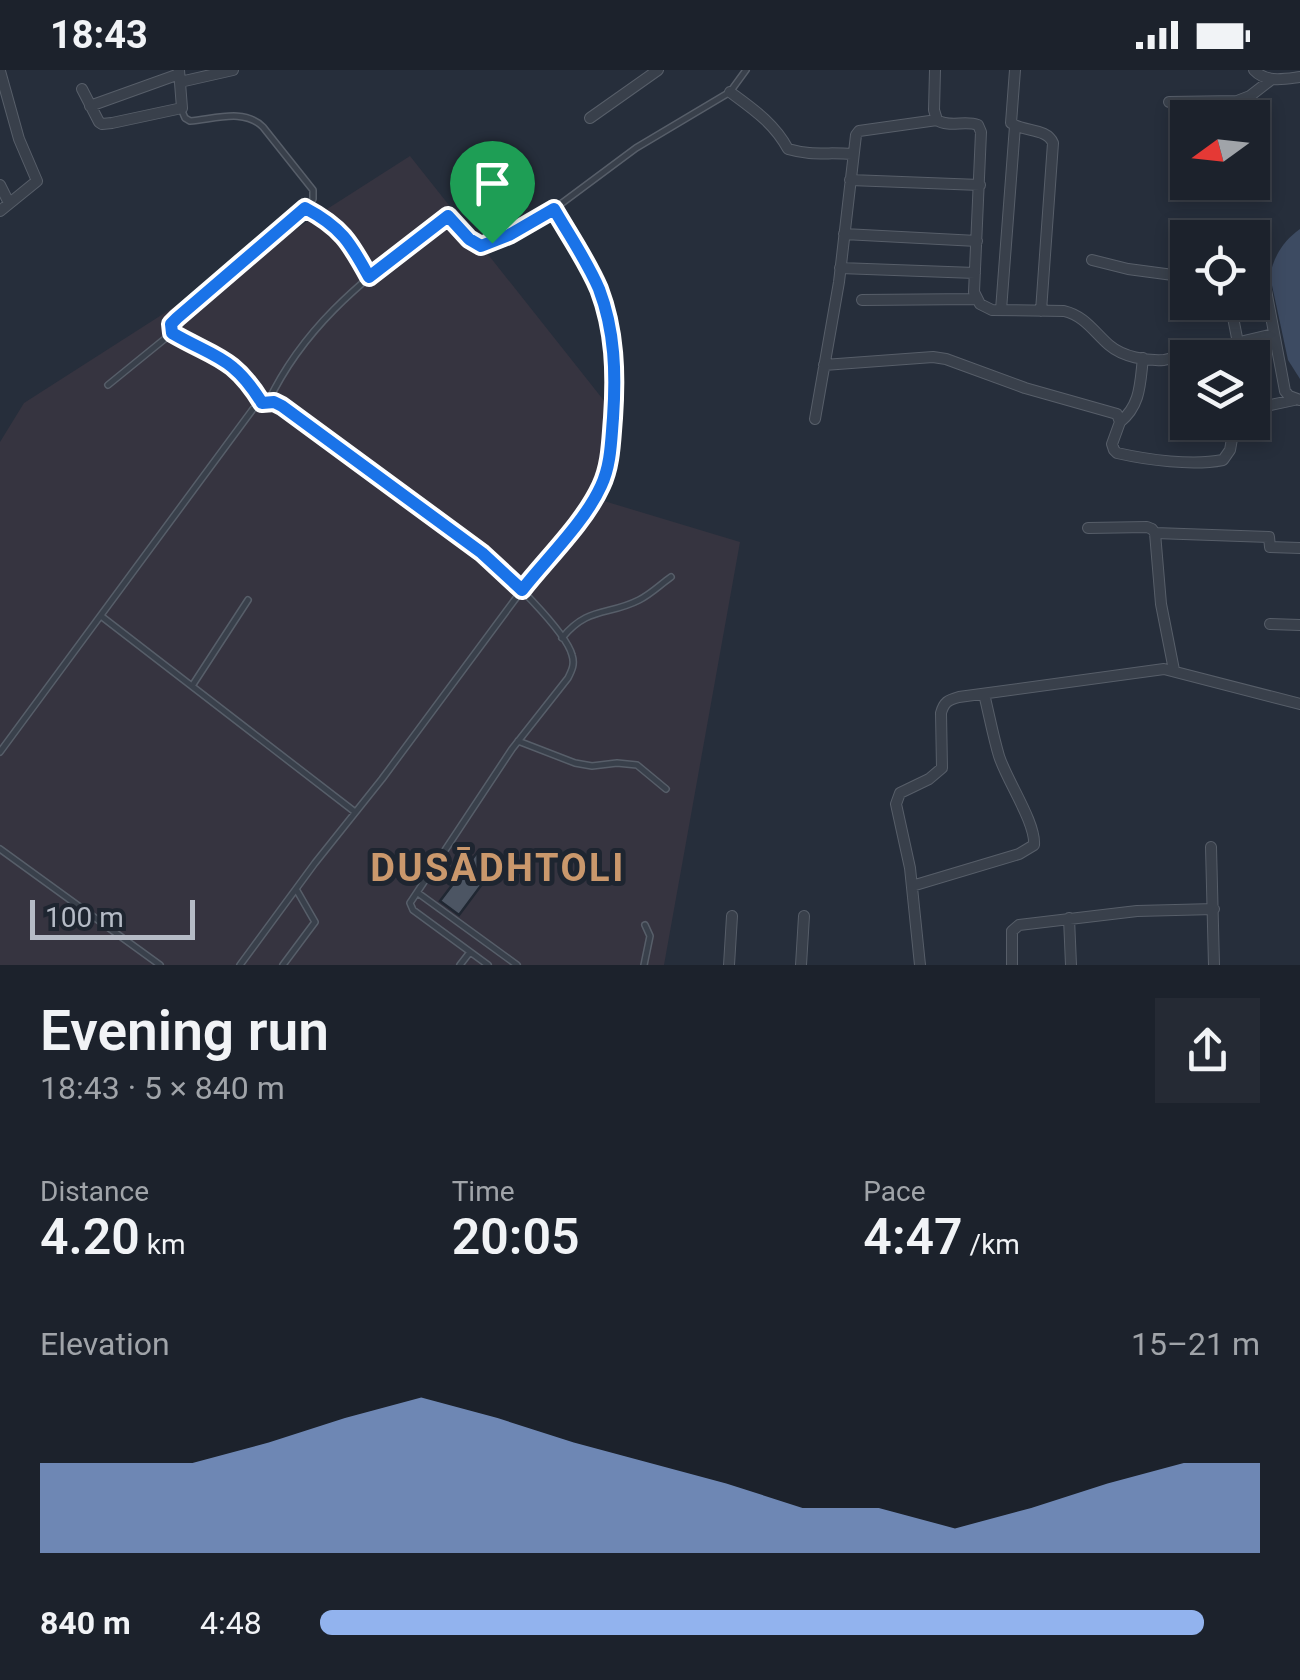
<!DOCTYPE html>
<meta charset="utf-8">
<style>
:root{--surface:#1c222c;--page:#252a34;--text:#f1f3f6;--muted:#a0a4a9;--line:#3a3f48;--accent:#92b3ee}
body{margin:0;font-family:Roboto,sans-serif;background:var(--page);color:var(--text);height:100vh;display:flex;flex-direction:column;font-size:38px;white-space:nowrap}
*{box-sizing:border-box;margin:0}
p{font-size:32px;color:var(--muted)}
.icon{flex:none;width:55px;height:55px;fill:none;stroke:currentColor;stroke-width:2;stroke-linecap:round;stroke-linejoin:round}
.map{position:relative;height:895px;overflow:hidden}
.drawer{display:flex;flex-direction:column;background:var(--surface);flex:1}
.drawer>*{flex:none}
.needle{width:65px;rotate:255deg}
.buttons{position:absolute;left:1170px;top:30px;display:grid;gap:20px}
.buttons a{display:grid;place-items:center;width:100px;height:100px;border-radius:0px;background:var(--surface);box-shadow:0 5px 15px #0003,0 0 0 2px var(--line);font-size:50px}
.scale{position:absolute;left:30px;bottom:25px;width:165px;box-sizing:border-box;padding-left:10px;border:5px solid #b5bbc6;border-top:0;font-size:28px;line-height:35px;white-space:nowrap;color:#b5bbc6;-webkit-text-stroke:8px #1e2530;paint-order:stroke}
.pin{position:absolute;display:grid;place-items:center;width:85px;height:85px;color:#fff;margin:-102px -42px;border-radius:50% 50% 50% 0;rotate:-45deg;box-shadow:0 0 10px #0007}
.pin .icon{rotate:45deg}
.round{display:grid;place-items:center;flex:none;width:105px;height:105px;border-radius:0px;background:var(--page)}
.headline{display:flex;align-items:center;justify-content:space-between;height:170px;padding:0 40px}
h1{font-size:55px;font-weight:600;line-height:75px}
.stats{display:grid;grid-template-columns:repeat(3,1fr);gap:15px;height:170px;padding:10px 40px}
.stats div{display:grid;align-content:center}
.stats b{font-size:50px;font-weight:600}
.stats small{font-size:28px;font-weight:400}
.stats p{font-size:28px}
.chart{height:280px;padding:20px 40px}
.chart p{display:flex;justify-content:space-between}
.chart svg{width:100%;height:180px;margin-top:10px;fill:var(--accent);opacity:.7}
ul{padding:0 40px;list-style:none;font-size:32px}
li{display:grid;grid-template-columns:160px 120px 1fr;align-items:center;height:75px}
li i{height:25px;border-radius:12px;background:var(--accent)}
.status{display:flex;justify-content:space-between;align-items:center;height:70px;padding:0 50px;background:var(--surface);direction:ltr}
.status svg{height:28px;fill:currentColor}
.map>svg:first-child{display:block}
.medical{fill:#363440}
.water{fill:#3d4b62}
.building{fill:#4c5563;stroke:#202732;stroke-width:2.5}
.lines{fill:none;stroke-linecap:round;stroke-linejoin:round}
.service-casing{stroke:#575e69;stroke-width:8}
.minor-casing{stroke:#575e69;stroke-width:12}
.service{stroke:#39404b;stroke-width:5}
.minor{stroke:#39404b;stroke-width:10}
.route-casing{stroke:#fff;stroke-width:20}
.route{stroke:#1a73e8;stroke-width:12}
.labels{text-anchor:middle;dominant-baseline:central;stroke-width:10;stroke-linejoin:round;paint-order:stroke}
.district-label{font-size:38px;font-weight:bold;letter-spacing:2.5px;fill:#ca986c;stroke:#1e2530}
</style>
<div class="status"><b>18:43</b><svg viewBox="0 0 49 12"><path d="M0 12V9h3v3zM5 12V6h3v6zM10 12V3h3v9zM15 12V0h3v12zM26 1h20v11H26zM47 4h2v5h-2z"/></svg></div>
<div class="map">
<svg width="1300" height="895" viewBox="0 0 1300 895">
<rect width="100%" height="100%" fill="#262e3b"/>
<path class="medical" d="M410,86L609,337L594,428L740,472L664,895H0V372L24,333Z"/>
<path class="water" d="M1300,159V309L1288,290L1270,206C1273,187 1284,170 1300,159Z"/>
<path class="building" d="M479,780L497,794L459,845L440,831Z"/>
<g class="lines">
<g class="service-casing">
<path id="service" d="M182,41L185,48L190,51C215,49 244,38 263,57L313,120V129L305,139L177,247L170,257L175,265C215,284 238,294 262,333
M305,139C341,157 350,172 369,207
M108,315L172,263
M268,332C308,248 373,204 443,148L450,146L469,169L477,175H485L509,165L554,139L636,78L730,22L746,0
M101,546L355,742
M562,568C588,536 608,546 639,530C651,524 661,514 671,507
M192,616L248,530
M518,671L575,693L592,696L617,693L637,695L666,719
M0,682L253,339L262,333L274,332L482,483C503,500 566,561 572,585C575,594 572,600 568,608L512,679L410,833L413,840L488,895
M0,779L160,895
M418,823L517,895
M240,895L315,793L382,709L522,520L583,446L602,415L610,381L615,313L612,268L598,218L554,139
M283,895L315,852L296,819
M460,895L470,882
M644,895L650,866L645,855"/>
</g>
<g class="minor-casing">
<path id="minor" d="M935,0L934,40L937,50C949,58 965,50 978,55L981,62L974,222L980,234L992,240L1064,241C1085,246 1094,262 1109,275C1123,287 1146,291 1164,290L1274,264
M1015,0L1011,53C1024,62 1047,58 1053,73L1041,241
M1254,0C1266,13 1284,9 1300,7
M180,12L233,0
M82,19L99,52L102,54L112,53L182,38L179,0
M730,22C753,39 774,53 788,79C812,86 828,82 852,84
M1169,32L1237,31L1250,26L1272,9
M90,36L179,4
M590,48L658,0
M850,110L980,115
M0,115L9,133
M0,141L37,111L19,69L0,1
M844,164L977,171
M1092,190L1128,199L1188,207
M840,198L975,203
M1252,204L1257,205L1266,220L1285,321L1289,326L1300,330
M862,230L976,229
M1230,232L1238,273
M1001,240L1015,56
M824,295L933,287L946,289L1025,318L1117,344L1120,352L1112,374L1114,380L1117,383C1148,390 1192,396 1223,390L1230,380L1235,352
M1252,339L1294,330
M815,349L839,212L856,65L859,61L937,50
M1120,352C1141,335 1140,313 1143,288
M1088,458L1147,457L1152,459L1155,463L1161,534L1174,600
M1155,463L1269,467L1270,477L1300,478
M1270,554L1300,555
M1211,777L1214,895
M912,816L1019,784L1034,775C1036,753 1007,711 999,686C993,666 989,644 984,624
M1069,848L1071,895
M729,895L732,846
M801,895L804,846
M920,895L910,798L896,734L900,723L929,709L942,698L941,643C944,632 948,630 959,627L1164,599L1300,634
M1012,895V861L1019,855L1137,841L1214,839"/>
</g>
<use href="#service" class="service"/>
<use href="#minor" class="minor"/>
</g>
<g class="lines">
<g class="route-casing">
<path id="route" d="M305,138C341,157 350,172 369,207L448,146L469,169L481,176L509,165L554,139C569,165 587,191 599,219C615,261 616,304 613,348C611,371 611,395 601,416C584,453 547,488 522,520L482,483L282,336L274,332L262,333C233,286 215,288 172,263L171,254L177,248Z"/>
</g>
<use href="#route" class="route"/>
</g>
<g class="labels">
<g class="district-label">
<text x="498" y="798">DUSĀDHTOLI</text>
</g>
</g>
</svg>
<div class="buttons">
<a><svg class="needle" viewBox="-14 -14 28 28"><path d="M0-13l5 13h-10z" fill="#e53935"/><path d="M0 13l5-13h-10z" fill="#a0a4a9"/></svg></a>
<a><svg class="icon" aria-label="locate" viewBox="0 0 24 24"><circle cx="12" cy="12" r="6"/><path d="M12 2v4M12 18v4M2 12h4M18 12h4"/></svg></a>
<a><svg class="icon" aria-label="layers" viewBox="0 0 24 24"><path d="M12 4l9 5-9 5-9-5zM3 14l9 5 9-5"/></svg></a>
</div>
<div class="scale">100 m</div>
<div class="pin" style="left:492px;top:173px;background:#1e9e55"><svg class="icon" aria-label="arrive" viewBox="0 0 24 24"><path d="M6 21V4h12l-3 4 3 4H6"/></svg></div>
</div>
<section class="drawer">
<div class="headline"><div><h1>Evening run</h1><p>18:43 · 5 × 840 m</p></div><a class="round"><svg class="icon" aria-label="share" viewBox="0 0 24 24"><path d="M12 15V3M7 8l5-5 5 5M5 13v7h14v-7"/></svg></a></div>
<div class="stats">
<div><p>Distance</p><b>4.20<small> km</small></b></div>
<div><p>Time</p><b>20:05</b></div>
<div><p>Pace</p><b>4:47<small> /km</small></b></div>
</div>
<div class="chart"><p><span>Elevation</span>15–21 m</p>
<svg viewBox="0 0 160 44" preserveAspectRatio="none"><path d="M0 44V22L10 22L20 22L30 17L40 11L50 6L60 11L70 17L80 22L90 27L100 33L110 33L120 38L130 33L140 27L150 22L160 22V44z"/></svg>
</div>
<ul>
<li><b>840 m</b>4:48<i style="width:94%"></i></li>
</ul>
</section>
